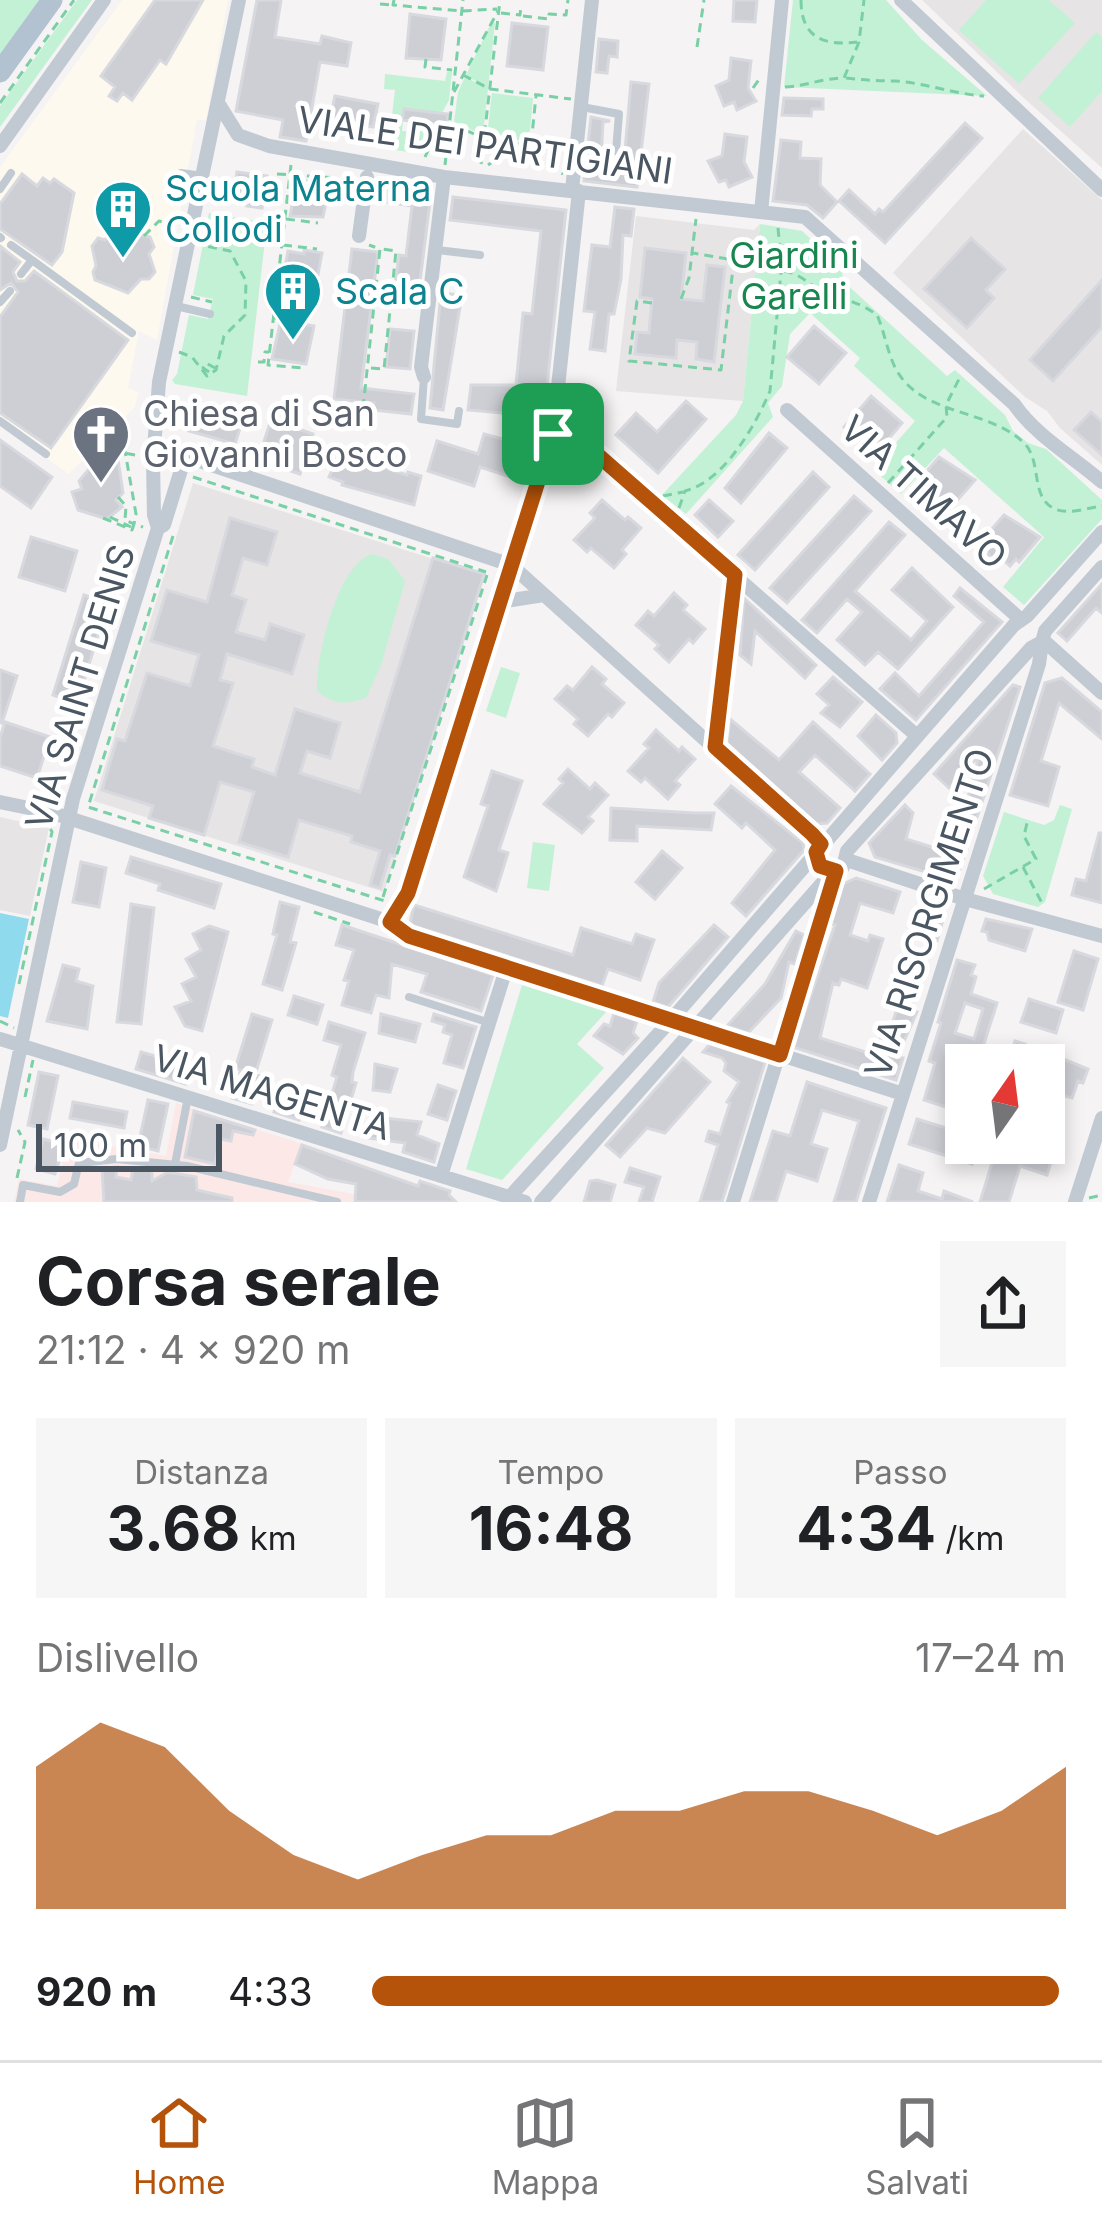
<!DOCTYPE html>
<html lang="it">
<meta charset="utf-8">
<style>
:root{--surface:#fff;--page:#f6f6f6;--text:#202124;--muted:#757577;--line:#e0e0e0;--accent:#b45309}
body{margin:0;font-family:Inter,sans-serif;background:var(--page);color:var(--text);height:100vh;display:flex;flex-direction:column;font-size:45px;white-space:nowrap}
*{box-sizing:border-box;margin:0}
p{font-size:39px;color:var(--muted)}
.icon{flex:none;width:66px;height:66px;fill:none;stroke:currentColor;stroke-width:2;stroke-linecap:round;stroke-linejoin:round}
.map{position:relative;height:1202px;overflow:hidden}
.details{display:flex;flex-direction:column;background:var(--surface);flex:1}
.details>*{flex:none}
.needle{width:78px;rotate:14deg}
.tools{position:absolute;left:945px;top:1044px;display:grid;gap:24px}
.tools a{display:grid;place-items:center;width:120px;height:120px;border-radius:0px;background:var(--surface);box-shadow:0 6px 18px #0003;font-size:60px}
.scale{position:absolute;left:36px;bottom:30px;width:186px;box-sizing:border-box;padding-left:12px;border:6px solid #4a5661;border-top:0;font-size:33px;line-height:42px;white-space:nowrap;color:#4a5661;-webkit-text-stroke:9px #fff;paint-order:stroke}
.pin{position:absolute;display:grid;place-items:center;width:102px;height:102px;color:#fff;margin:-51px;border-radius:24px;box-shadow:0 6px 18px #0006}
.round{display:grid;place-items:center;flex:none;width:126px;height:126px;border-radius:0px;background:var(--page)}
.summary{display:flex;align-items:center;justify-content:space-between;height:204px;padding:0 36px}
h1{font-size:66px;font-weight:700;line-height:90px}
.stats{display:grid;grid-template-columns:repeat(3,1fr);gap:18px;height:204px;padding:12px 36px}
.stats div{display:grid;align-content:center;border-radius:0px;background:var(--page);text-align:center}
.stats b{font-size:60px;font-weight:700}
.stats small{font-size:33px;font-weight:400}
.stats p{font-size:33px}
.chart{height:336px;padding:24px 36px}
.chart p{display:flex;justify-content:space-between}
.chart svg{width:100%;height:216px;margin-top:12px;fill:var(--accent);opacity:.7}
ul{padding:0 36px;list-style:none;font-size:39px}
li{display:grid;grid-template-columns:192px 144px 1fr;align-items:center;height:90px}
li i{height:30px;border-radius:15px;background:var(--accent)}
.dock{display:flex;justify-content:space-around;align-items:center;height:168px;border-top:3px solid var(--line);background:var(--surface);font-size:33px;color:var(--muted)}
.dock a{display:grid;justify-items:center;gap:6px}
.dock .active{color:var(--accent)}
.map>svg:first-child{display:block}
.commercial{fill:#fdf9ef}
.education{fill:#e6e4e5}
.medical{fill:#fce8e6}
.green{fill:#c3f1d5}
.water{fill:#90daee}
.building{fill:#cdcfd5;stroke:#d7d9de;stroke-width:3;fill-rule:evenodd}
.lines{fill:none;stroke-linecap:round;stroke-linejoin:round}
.path{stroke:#7ad0a6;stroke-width:3;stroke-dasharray:9 6;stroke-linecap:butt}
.lane{stroke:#c1cad2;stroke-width:8}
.street{stroke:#c1cad2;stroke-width:14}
.primary{stroke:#b3c2d1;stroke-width:21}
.route-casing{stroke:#fff;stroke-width:24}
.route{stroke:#b45309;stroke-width:15}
.labels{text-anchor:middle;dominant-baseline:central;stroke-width:10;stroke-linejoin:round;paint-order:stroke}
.street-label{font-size:36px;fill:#4a5661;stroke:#fff}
.culture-label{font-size:36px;fill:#0d838f;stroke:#fff;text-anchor:start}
.park-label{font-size:36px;fill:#17864f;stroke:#fff}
.worship-label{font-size:36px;fill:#5b616d;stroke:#fff;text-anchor:start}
</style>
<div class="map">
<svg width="1102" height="1202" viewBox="0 0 1102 1202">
<rect width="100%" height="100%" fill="#f5f3f3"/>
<path class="commercial" d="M122,0H228L206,120H197L157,340L139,331L128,388L138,392L135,407L69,474L0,425V167Z"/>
<path class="education" d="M922,0H1102V168L1026,100Z
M1023,129L1102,200V465L1060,428L1047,411L1025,397L893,273Z
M636,216L754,230L760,224L743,401L616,391Z
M193,483L484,575L384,892L94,801Z
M0,817L49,828L30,916L0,910Z"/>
<path class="medical" d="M176,1103L302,1144L288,1182L354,1194L353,1202H14L19,1179L57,1186L69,1138L166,1156Z"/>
<path class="green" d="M0,0H39L0,55Z
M77,0H92L0,127V106Z
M793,0H886L922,40L987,96L784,87Z
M986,0H1049L1075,23L1019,84L959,30Z
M492,21L495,23L483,135L454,122L458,92L465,77L483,86L466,75Z
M1096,32L1102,37V91L1070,127L1038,98Z
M447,72H452L449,100L442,113L404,110L402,131L414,132L420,127L435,129L423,154L388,149L395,90L384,89L385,74L445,81Z
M492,93L533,98L530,131L508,148L487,136Z
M209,213L267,223L247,396L175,384L172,380L177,374L189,315L208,319L213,299L193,295Z
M760,224L802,231L842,267L843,281L947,376L955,370L1005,415L1013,431L1028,443L1046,449L1102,500V519L1024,605L1003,587L1044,537L944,448L901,494L873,469L915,421L854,366L860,358L810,313L790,334L782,386L768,403L773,417L686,514L662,495L736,415L743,401Z
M371,554L388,559L405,581L381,665L366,698C344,705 335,705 317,691C316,656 337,567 371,554Z
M501,667L520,673L506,718L486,711Z
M1060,805L1072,809L1045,902L1038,907L993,894L983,876L1004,812L1044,825L1054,820Z
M533,842L555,845L549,891L527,888Z
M522,985L607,1011L577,1044L604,1068L502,1180L466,1169Z"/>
<path class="water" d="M0,913L29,919L8,1018L0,1016Z"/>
<path class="building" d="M155,0H203L166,64L160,60L132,100L123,93L117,101L109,96L115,87L101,76Z
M257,0H281L275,37L320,44L322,36L351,43L347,66L320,62L306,141L280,137L283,120L236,111Z
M734,0H757L755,22L733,21Z
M410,14L446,19L441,60L406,58Z
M512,23L548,27L543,70L507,66Z
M599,39L618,41L617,57L609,56L607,73L596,72Z
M731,58L751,61L748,88L756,101L737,110L734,102L724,106L716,86L729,80Z
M631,82L649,84L637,187L584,181L591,117L610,121L603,122L601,160L624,162Z
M335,96L378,104L373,127L330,119Z
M784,98L823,99V109H812L811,116L782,115Z
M404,109L448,114L447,125L402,120Z
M965,123L982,138L885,243L839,201L849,190L875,214L879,209L883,212Z
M725,134L747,137L744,162L752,177L729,187L726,180L719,182L708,161L722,156Z
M781,140L801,142L800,158L821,159L820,185L837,202L823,218L807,205L773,201Z
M237,172L267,176L262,208L247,206L248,199L233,197Z
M22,174L37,186L43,178L50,183L54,179L74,193L62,252L52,265L0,229V204Z
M313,178L331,180L323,217L290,216L297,179L313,182Z
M383,179L432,186L418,297L394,294L399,255L406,256L412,206L380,201Z
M453,197L566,210L543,423L512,419V414L468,410L471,385H516L523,313L532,314L541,231L450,220Z
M615,207L634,209L631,236L623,235L621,279L614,314H609L605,351L590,349L595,312L584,311L592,245L610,247Z
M117,227L150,237L154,247L149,254L155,272L149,279H141L128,293L95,280L93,272L96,266L92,246L98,238L105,240Z
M971,238L1005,269L986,290L994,298L967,328L924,289Z
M0,246L20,262L13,272L17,281H25L34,271L128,340L51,448L0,413V317L18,292L11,283L0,290Z
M645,248L686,253L681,299L703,301L707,265L725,267L714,362L696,359L697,342L677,340L676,358L635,354L637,332L649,333L652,299L640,297Z
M352,249L378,252L361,388L414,394L411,414L373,410L374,403L334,399Z
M304,250L322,253L315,290L281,289L288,251L304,254Z
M1102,280V327L1053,381L1030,360Z
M441,293L462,295L443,410L430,408Z
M296,323L314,326L306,364L272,359L280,324L296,326Z
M814,326L846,353L819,384L787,357Z
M390,329L414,331L410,369L386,367Z
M871,396L902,423L876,454L844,427Z
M686,401L706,419L658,473L616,435L636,413L657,432Z
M197,405L243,419L235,444L189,431Z
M1091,412L1102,422V455L1074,430Z
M271,420L313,434L300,474L258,460Z
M769,433L787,448L741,503L725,488Z
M484,434L528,446L523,470L520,469L517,479L480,467L474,486L428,471L437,441L478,454Z
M0,440L52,477L31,508L0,486Z
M106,449L117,453L123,493L116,500L122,507L107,519L78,510L72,492L82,489L79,481Z
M341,450L353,453L352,457L407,475L408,472L421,476L414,505L342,485L343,482L329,477Z
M939,457L975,480L954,504L950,501L945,508L935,499L930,504L914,486Z
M813,472L829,487L755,570L738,555Z
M854,496L871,511L787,603L770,588Z
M602,500L625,520L628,517L641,528L622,550L626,554L614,568L591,548L587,552L574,540L595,518L590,513Z
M709,500L733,521L718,537L695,515Z
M1004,515L1040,537L1019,562L1016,559L1010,566L1000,557L995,562L979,544Z
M230,518L277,532L267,565L243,558L232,595L246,600L236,632L265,640L270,624L304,635L292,674L227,654L220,680L233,683L213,746L254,759L252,767L275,775L295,709L340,723L330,758L307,751L300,773L360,792L433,558L484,574L395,856L390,855L380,888L370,885L380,851L351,842L352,836L299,820L288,857L239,842L254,792L220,782L204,835L149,818L153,806L102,790L117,739L125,741L147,673L190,686L199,655L151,641L167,590L207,602Z
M889,522L905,535L855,591L911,640L927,621L892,590L912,568L953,607L898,669L878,652L865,665L837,640L862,612L847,599L817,633L802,620Z
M31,537L77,551L65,591L19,577Z
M1102,584V613L1096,608L1067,641L1058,633Z
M960,588L1002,622L916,720L880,689L895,673L919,696L984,622L954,596Z
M674,593L687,605L683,610L705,629L693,643L689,639L669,662L655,649L659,645L636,625L648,611L654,616Z
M84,595L108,603L77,703L53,695Z
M744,598L816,665L805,678L755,631L751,664L740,655Z
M592,667L606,679L602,684L624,703L612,717L608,714L588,736L574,724L578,719L555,699L567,686L573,690Z
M0,670L17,676L2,723L0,722Z
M833,677L862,702L840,727L821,713L829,705L817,694Z
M1062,678L1102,712V739L1059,703L1041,761L1059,767L1048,806L1010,795L1045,683Z
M1013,685L1020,687L956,881L875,857L869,843L905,805L913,813L906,839L938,849L948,816L962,820L979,756L949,788L934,774Z
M876,715L896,733L897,743L882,760L858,736Z
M730,719L779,760L813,722L870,774L855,791L815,755L799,772L840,808L827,823L816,824L727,744Z
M5,722L50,737L37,778L0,766V738Z
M656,730L679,751L682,747L695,759L675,781L680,785L668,799L645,778L641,782L628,771L649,748L644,744Z
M568,769L590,789L595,783L608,795L588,817L593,821L582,833L544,804L563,783L559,779Z
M492,771L522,781L499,850L508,853L496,891L464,877L488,806L481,804Z
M731,786L803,843L804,850L746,916L732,903L775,850L746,823L742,828L715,804Z
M611,808L695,813H714L711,830L637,826V841L610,840Z
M1099,833H1102V903L1072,895L1076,879L1086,881Z
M662,851L682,868L655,899L636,882Z
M131,857L221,884L214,908L158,890L160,884L126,873Z
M81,862L106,868L99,907L73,902Z
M856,878L900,892L893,913L860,903L850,935L868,941L870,935L883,939L867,988L841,979L839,985L833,983L820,1038L875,1055L886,1022L892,1024L898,1006L887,1002L899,965L922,973L910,1010L917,1012L897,1057L903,1058L896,1080L793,1047L835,925L831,924L843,884Z
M280,902L299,907L290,942L296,943L282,990L263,984L277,935L273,934Z
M131,904L154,908L141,1024L117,1022Z
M414,905L573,955L581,928L632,944L636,934L654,940L640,980L608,969L602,986L414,926L410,923Z
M935,909L945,913L937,941L916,935L924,910L934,913Z
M986,919L1032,929L1025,951L989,940L987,932L982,931Z
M342,925L493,975L481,1011L421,992L427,974L392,964L389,998L376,995L371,1013L342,1005L349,981L344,980L354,950L336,945Z
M714,925L728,937L668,1007L653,1002L659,983Z
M209,926L228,932L202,1031L185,1026L175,1007L191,1001L182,984L196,977L186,959L201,950L193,934Z
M796,931L804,935L795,964L789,962L781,998L748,1033L727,1026L765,984Z
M1074,951L1098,959L1083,1010L1058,1002Z
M957,960L975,965L971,975L976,977L971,994L997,1003L983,1047L1011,1056L1015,1041L1025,1044L1021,1060L1031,1063L1005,1065L959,1050L953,1068L958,1069L946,1107L924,1100L935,1063L929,1061L941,1023L938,1022ZM965,1003L983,1009L974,1039L955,1033Z
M63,965L79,969L76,981L93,986L87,1029L47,1021Z
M294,996L323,1005L317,1024L288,1015Z
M1029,999L1063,1010L1056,1033L1021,1022Z
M614,1013L637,1021L633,1033L638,1038L623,1054L594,1036L604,1024L610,1026Z
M252,1014L272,1020L255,1075L260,1076L252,1104L232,1098L241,1070L235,1069Z
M381,1014L420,1024L415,1042L379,1033Z
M434,1014L476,1027L463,1068L444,1063L452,1035L443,1032L445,1025L432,1021Z
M329,1022L365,1033L353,1072L352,1082L356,1083L341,1133L322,1127L337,1077L332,1075L341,1045L324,1040Z
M710,1044L765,1062L722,1202H700L718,1145L706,1141L709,1131L720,1134L730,1103L727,1102L739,1082L724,1071L726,1063L722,1058L703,1052Z
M141,1052L191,1066L186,1084L136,1069Z
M1056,1056L1088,1069L1083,1083L1078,1081L1072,1098L1044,1090V1067L1052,1069Z
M683,1058L710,1082L665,1133L647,1128L620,1157L606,1145Z
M375,1064L397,1069L390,1092L373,1090Z
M39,1072L58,1076L47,1129L28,1125Z
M807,1082L886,1108L856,1202H834L859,1121L822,1110L811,1144L827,1149L817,1181L786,1171L776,1202H750L773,1131L790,1136Z
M438,1085L456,1091L447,1120L428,1114Z
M279,1093L304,1101L299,1120L274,1112Z
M148,1100L168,1104L158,1151L138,1146Z
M73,1102L127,1112L124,1128L70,1118Z
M194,1111L255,1130L253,1135L233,1131L231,1141L220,1139L215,1164L185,1157Z
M372,1111L385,1112L384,1118L421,1122L417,1135L439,1144L434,1162L403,1152L405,1143L368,1138Z
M917,1119L966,1134V1143H979L972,1164L909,1144Z
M1044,1126L1060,1131L1047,1175L1020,1166L1009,1202H980L995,1153L1007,1156L1011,1144L1044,1143Z
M43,1139L65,1144L55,1174L36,1169Z
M302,1145L418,1186L420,1181L450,1191L449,1195L456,1202H355L356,1184L328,1179L295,1164Z
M899,1165L923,1173L918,1191L942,1199L944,1191L973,1202H887Z
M117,1167L116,1177L131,1180L133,1169L152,1171V1181L168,1172L196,1177L197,1190L232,1198V1202H104L102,1169Z
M630,1168L660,1177L652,1202H639L644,1187L625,1182Z
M597,1180L615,1185L610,1202H584L590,1181Z"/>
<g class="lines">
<path class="path" d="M394,0L393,5L462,11L497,9
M801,0C801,38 824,46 857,42
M380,4L392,5
M501,13L520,15L521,6
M523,16L549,19V14L566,15L568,0
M697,47L704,0
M426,59L425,67L452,70
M463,75L490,89L571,99
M846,78C863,80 879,81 896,81C925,83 954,94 984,96
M785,87C806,86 823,78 844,78L859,42L864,0
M753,88L760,78
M454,92L498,11
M0,103L74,0
M452,124L563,174
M425,157L435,135L445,137
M529,157L532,137
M481,164L500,0
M291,165L268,365L304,368
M445,165L463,0
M488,165L532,135L536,96
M277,174L337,178
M286,219L318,223
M778,228L782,271C800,272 808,285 824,292C844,300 860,302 877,315C886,335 888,360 901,377C929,416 992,410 1025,444C1042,462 1030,498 1055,509C1069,515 1087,508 1102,506
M144,236L159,221L179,226
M283,245L317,249
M266,290L272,291L273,278L277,279
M278,292L312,295
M191,297L212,302
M681,299L689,278L696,219
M652,303L637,301L629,361L721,370L734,260L693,253
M275,318L308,322
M179,352L192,357L207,376L216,370L224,336L245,315L246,281L230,251L201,245
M258,362H264L265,352H269
M371,368L384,369L396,251L382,249
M209,372L203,368L206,363L215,368
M363,408L380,249L369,245
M112,451L135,455
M193,477L486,572
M888,483L947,417L946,405L961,375
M663,496L683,492
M118,497L126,506L125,520L134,524L136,514L125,451
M679,508L685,491C724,481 755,426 770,391L781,272
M110,517L131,527
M103,518L132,530L134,524L143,527
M173,536L88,807L385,901
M1023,867L1043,905
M984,889L1036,859L1024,836L1027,823
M383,897L487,575
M314,912L350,924
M19,984L52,832L49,826
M0,1021L14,1028
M25,1097L33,1060
M17,1178L25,1142L18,1130
M1089,1198L1102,1195"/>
<path class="lane" d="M582,107L619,114L616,151
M181,173L203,176
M0,189L11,173
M0,237L1,238
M11,245L32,260L21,274
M437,250L480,255
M32,260L132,333
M0,302L10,291
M176,306L210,314
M424,377L421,419L457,424L459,411
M0,421L46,454
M409,997L487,1022
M175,1164L188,1097
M20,1202L23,1185L60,1192L74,1184L79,1163L117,1159L187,1166L337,1202"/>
<path class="street" d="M901,0L1102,190
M220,106L238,135L269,146L444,177L805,217L1014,404C1036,436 1072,456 1102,482
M0,146L104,0
M572,190L592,0
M761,212L782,0
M359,236L367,177
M424,377L421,367L444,177
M787,410L1020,619
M553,434L583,442L917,736
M153,462L160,453H176L511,565L821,844
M158,528L154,515L153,462L159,382L239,0
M499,602L544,595
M1043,640L1102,693
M715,747L735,575
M0,802L53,813L390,922L409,936L903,1094
M847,860L965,899L1102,936
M390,922L408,893L553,434L579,191
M0,1039L525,1202
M0,1145L73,799L158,528L164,525L181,470L176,453
M441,1176L507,966
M505,1202L671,1020L1014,625L1027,616L1102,532
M541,1202L833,871L843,867L847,851L1031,648L1042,642L1045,631L1102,567
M733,1202L834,876
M869,1202L1039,664L1042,642
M1075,1202L1102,1118"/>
<path class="primary" d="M0,72L52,0"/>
</g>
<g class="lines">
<g class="route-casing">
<path id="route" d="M553,434L583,442L735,575L715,747L812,834L821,844L816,852L820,866L836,871L780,1055L409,936L390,922L408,893Z"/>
</g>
<use href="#route" class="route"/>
</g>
<defs>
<g id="building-pin" transform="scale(3)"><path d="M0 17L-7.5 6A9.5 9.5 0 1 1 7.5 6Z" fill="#0f9aa8" stroke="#fff"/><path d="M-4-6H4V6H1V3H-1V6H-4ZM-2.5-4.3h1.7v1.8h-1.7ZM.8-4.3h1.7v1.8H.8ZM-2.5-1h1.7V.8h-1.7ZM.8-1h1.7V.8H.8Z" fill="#fff"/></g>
<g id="church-pin" transform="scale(3)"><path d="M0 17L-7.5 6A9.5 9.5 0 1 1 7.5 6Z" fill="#6b7280" stroke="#fff"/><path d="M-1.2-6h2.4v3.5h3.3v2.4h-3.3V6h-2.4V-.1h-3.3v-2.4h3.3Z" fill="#fff"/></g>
</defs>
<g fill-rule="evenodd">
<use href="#building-pin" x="123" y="209"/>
<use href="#building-pin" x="293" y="291"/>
<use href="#church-pin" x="101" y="434"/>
</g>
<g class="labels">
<g class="street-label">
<text transform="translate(485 145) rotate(8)">VIALE DEI PARTIGIANI</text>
<text transform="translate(924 492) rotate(42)">VIA TIMAVO</text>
<text transform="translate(80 687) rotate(-73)">VIA SAINT DENIS</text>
<text transform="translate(929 913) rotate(-72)">VIA RISORGIMENTO</text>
<text transform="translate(272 1092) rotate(17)">VIA MAGENTA</text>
</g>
<g class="culture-label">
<text x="165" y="188">Scuola Materna<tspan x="165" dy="41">Collodi</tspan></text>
<text x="335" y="291">Scala C</text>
</g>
<g class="park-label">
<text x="794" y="255">Giardini<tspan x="794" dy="41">Garelli</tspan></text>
</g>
<g class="worship-label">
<text x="143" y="413">Chiesa di San<tspan x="143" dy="41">Giovanni Bosco</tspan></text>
</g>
</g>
</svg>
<div class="tools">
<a><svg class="needle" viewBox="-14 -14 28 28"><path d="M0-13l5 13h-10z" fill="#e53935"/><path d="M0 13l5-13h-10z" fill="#757577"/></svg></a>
</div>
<div class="scale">100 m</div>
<div class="pin" style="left:553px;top:434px;background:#1e9e55"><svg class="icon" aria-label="arrive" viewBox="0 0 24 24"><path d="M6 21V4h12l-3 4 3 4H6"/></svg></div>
</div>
<section class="details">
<div class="summary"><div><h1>Corsa serale</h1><p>21:12 · 4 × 920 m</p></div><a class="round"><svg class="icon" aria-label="share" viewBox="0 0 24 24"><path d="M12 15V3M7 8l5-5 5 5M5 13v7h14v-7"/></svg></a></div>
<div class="stats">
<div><p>Distanza</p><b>3.68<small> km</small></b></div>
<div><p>Tempo</p><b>16:48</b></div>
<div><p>Passo</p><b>4:34<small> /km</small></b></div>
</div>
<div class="chart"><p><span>Dislivello</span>17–24 m</p>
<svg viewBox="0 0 160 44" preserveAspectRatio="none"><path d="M0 44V15L10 6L20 11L30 24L40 33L50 38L60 33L70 29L80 29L90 24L100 24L110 20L120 20L130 24L140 29L150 24L160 15V44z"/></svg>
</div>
<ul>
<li><b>920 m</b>4:33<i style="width:99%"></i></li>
</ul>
</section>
<nav class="dock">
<a class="active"><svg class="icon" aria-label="home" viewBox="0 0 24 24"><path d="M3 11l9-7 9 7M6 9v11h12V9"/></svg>Home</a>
<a><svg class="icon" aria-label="map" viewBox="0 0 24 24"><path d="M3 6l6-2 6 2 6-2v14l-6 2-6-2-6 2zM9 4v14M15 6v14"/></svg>Mappa</a>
<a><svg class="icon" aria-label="saved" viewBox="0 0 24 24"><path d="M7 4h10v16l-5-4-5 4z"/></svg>Salvati</a>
</nav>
